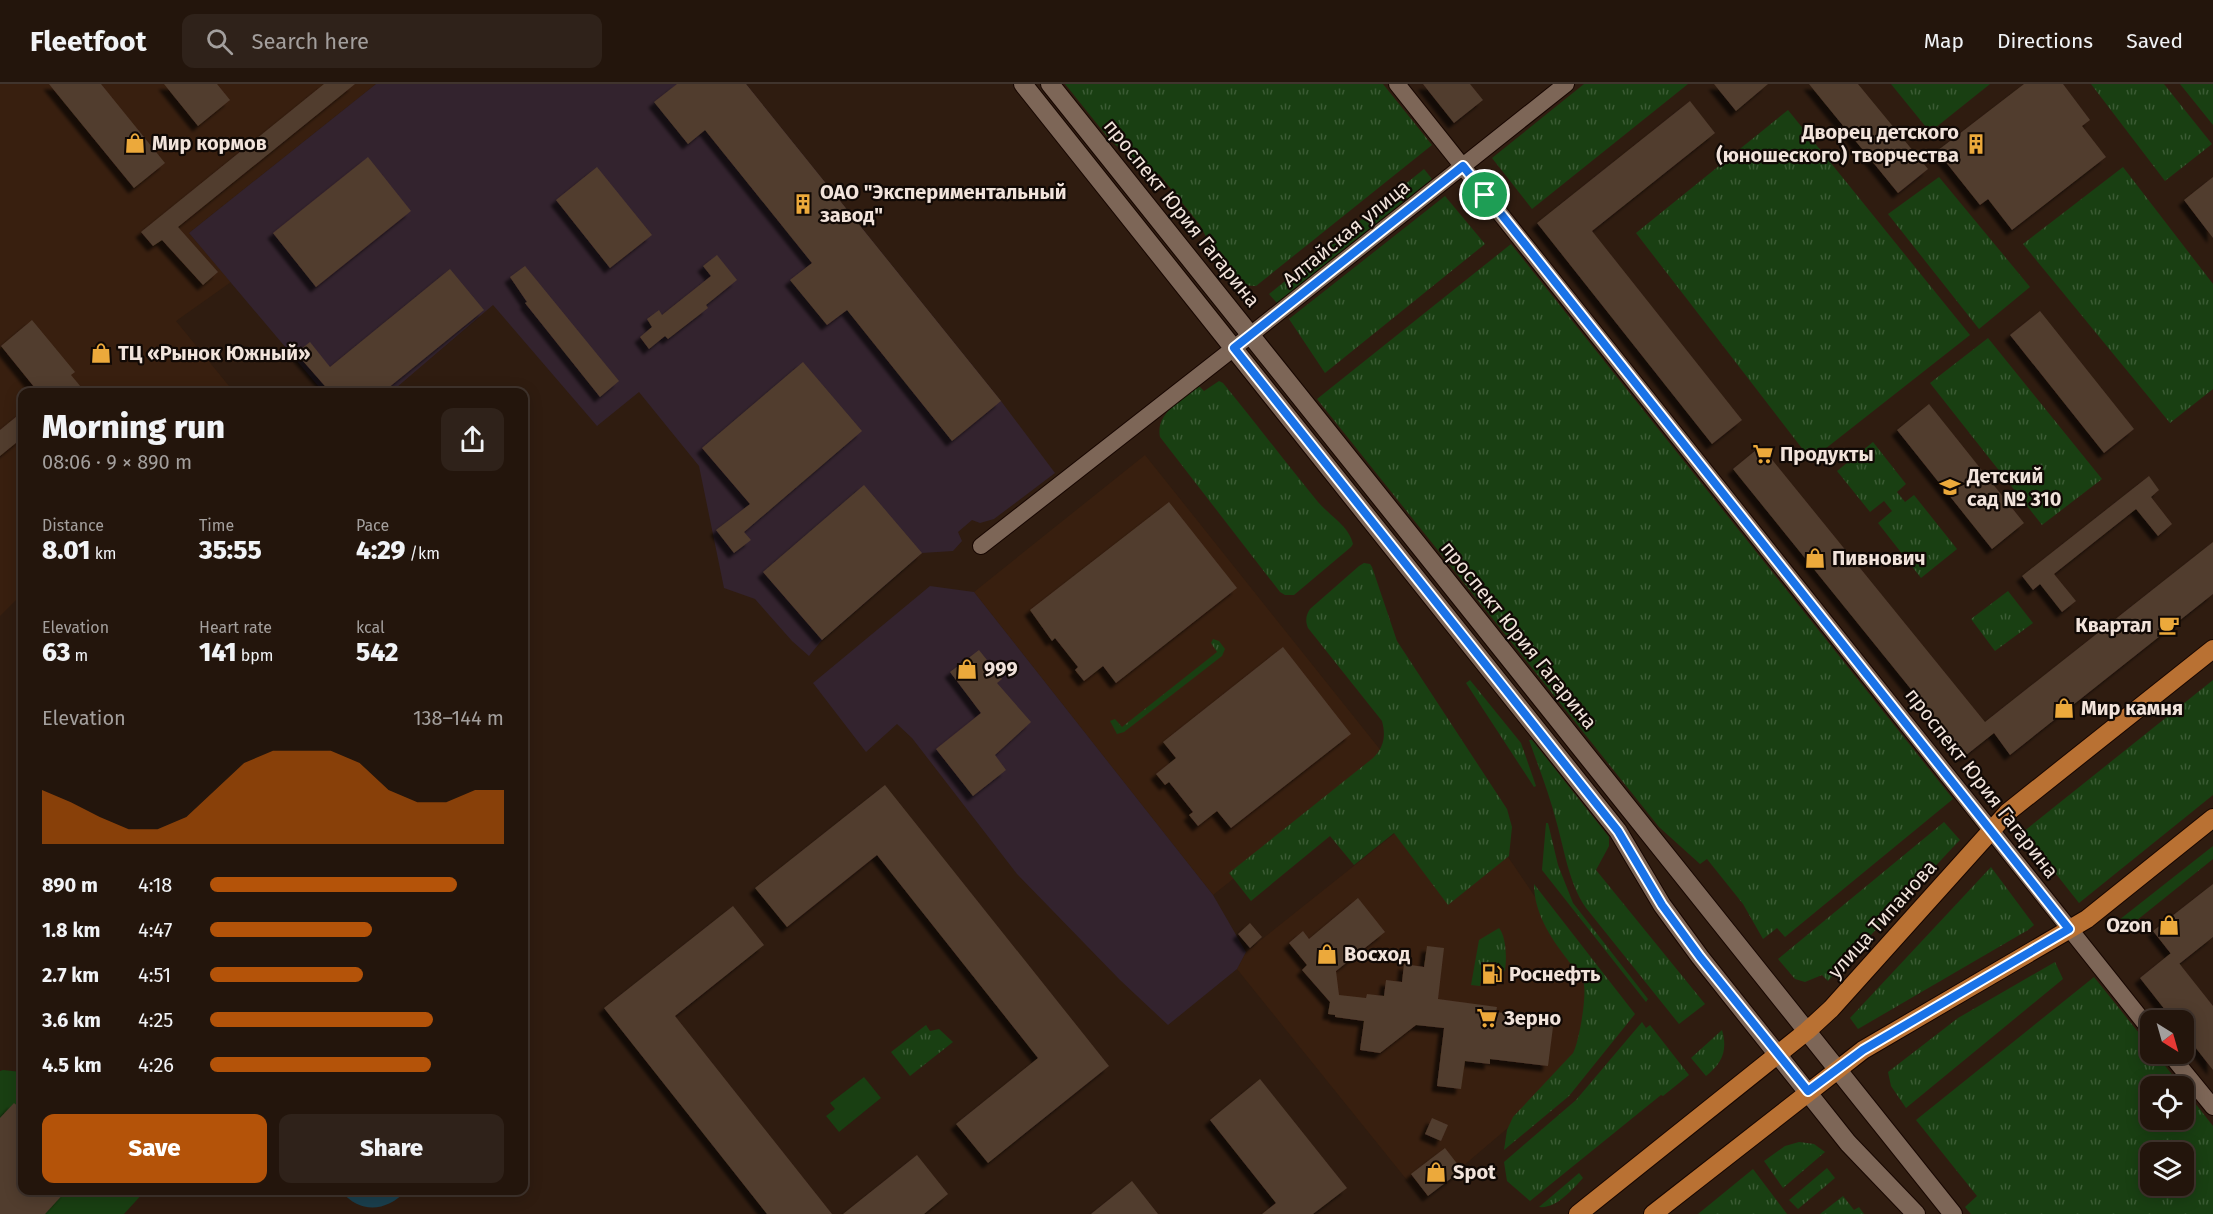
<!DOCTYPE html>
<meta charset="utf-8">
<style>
:root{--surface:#23150c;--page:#2f221a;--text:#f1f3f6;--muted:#a39f9d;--line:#40342d;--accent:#b45309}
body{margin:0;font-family:"Fira Sans",sans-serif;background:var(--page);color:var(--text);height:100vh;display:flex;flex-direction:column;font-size:22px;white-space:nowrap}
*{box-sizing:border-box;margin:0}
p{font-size:20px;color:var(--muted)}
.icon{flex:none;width:33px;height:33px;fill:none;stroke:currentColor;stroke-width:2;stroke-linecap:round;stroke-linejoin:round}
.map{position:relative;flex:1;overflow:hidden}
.side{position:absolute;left:18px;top:304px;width:510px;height:807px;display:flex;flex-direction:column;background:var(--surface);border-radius:12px;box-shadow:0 3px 15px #0003,0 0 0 2px var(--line)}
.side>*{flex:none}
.needle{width:39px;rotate:143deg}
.tools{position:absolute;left:2140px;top:926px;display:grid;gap:12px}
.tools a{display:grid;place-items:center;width:54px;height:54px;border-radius:12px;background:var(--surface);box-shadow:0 3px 15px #0003,0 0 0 2px var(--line);font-size:30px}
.pin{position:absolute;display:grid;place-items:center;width:51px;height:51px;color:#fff;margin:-26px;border:3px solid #fff;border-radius:50%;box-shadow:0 2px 6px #0007}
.round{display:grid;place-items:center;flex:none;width:63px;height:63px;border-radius:12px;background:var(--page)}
.summary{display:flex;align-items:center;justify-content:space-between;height:102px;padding:0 24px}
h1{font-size:33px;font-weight:800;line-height:45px}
.stats{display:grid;grid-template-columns:repeat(3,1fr);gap:9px;height:102px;padding:6px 24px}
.stats div{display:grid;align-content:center}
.stats b{font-size:26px;font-weight:800}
.stats small{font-size:16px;font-weight:400}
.stats p{font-size:16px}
.chart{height:168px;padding:12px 24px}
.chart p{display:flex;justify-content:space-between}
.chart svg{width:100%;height:108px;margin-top:6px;fill:var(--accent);opacity:.7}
.cta{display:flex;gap:12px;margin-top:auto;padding:12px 24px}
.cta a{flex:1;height:69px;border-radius:12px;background:var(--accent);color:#fff;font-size:24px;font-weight:800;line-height:69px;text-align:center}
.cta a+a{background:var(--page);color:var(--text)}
ul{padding:0 24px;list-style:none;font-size:20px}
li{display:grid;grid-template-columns:96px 72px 1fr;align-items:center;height:45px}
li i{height:15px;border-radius:8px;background:var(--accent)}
header{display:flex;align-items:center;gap:36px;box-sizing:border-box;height:84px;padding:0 30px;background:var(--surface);border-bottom:2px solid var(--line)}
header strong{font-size:28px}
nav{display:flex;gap:33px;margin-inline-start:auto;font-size:21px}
.search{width:420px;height:54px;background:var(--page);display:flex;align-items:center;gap:15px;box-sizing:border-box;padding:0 21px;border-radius:12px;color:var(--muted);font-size:22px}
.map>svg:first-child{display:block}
.built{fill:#381f0f}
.industrial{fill:#33232e}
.grass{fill:url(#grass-tufts);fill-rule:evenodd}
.garden{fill:#193f12}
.water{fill:#1a3f4d}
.building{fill:#513c2e;filter:url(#shadow)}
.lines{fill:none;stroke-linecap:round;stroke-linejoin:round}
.street-casing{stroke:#170600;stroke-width:18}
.secondary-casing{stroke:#170600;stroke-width:20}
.primary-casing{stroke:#170600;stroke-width:20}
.street{stroke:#7d6657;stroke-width:16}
.secondary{stroke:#7d6657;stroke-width:18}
.primary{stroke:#b97133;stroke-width:18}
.route-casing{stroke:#fff;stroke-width:12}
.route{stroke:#1a73e8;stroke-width:8}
.labels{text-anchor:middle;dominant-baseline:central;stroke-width:4.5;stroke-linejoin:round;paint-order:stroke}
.poi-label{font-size:20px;font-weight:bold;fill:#f1e3db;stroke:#110905;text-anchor:start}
.street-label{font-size:20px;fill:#f1e3db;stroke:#110905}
</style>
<header>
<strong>Fleetfoot</strong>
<div class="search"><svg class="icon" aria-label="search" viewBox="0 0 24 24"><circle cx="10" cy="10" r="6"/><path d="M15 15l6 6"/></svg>Search here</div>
<nav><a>Map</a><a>Directions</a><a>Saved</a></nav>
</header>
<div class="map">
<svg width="2213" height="1130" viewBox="0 0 2213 1130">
<defs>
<pattern id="grass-tufts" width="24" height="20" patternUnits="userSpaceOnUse" patternTransform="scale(1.5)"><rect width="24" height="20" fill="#193f12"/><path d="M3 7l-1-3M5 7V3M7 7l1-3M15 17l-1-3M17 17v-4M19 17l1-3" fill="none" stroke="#3b5b34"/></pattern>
<filter id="shadow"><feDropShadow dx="-5.5" dy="5.5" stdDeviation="1.5" flood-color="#0009"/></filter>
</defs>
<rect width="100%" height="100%" fill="#2f1c10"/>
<path class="built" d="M0,0H376L189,149L231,198L176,237L229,302L223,309H22V510L0,532Z
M1145,371L1386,673L1213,811L974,508Z
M1458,699L1592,897L1587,969L1550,1008L1423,1116L1237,885L1246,868Z"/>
<path class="industrial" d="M376,0H746L1001,317L1055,389L994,435L980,439L972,436L958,448L962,457L953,467L922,469L822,556L809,572L792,557L755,515L724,504L699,382L639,308L597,342L493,221L390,309H324L189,149Z
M930,502L974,508L1213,811L1246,868L1237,885L1168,941L1120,896L1017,790L912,654L897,640L866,668L813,599Z"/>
<path class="grass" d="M1065,0H1383L1432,61L1256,202L1235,201L1222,184L1200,141L1159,90L1153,94L1110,56Z
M1584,0H1688L1532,125L1492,74Z
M1891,0H1990L1930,48Z
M2091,0H2164L2212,60L2165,97Z
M2180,0H2213V41Z
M1788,26L1970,251L1811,376L1636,149Z
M2123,83L2213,200V305L2170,339L2023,160Z
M1424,85L1432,95L1277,219L1269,210Z
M1939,93L2030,203L1979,245L1888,130Z
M1445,112L1485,160L1325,289L1289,235Z
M1511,160L1953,715L1785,853L1777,844L1763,855L1743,820L1707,775L1700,780L1659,743L1317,315Z
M1988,254L2102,395L2042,441L1930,299Z
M1219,297L1223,299C1255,338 1286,379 1318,418C1330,432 1349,442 1353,460L1351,463L1294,511H1285L1280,508L1160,353C1155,329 1183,315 1199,302L1204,307Z
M1873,358L1906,400L1897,408L1905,418L1914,411L1957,465L1921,494L1878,439L1892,427L1884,417L1870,428L1837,387Z
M1364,479L1370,480L1372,483L1397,557L1507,725L1512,743L1509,772L1448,821L1394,749L1354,781L1330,752L1251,817L1229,789L1373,674C1384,663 1386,652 1382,637L1308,544C1305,537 1306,531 1310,525L1359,482Z
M2008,507L2033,539L1995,567L1971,535Z
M1213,555L1219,557L1225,565L1222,572L1124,648L1117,650L1110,637L1115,635L1122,643L1217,568L1211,559Z
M1470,596L1521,659L1536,702L1534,703L1466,599Z
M2213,596V711L2079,819L2023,748Z
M1529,656H1532L1609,753V762L1596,786L1705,920L1679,940L1586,824C1569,799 1565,769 1557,740C1550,712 1539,684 1529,656Z
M1944,738L1960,756L1956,760L1828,897L1822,891L1805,898L1795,895L1778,875Z
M1546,739H1548L1558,781L1573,819L1648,915L1646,918L1542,786Z
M2213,762V775L2121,849L2114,840Z
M1991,783L2034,841L2028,846L1858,945L1850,934Z
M1534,800L1635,930L1569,1012L1504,1066L1507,1046L1513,1033L1573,969C1579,959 1588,907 1583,897C1580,889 1572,882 1567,875C1550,853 1534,828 1534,800Z
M1499,844C1506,852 1507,874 1505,886C1498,894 1492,897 1481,896L1480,902L1471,901L1479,856Z
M2055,878L2063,895L1906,1024L1891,1002L1888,988L1958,934Z
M2094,893L2151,964V969H2155L2181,1002H2151V1035H2184V1005L2213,1042V1130H1971L1965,1123L1977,1112L1916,1036ZM2151,1068H2184V1101H2151Z
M1642,938L1646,944L1650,941L1689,991L1663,1012L1661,1011L1530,1117L1507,1097L1504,1078L1576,1016Z
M926,941L930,947L939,945L953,958L910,992L891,968Z
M1722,946C1728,967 1722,979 1706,992L1691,974Z
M1799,1058L1814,1060L1825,1068L1783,1104L1764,1077L1785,1062Z
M1827,1084L1835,1094L1798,1125L1789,1116Z
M1753,1085L1787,1130H1698Z
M1579,1089L1583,1094C1572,1106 1556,1125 1539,1123Z
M1843,1112L1854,1126L1859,1123L1864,1130H1820Z"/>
<path class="garden" d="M3,986L22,988V1107H145L124,1130H0V987Z
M864,993L881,1014L839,1048L826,1032L835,1025L830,1019Z"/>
<path class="water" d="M341,1107H406C386,1128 360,1130 341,1107Z"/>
<path class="building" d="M49,0H101L165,79L134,104Z
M164,0H217L230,16L198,42Z
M324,0H355L178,143L218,188L203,201L162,156L153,162L141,148Z
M677,0H746L1001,317L952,357L847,226L827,241L790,196L812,179L705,46L688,60L654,18Z
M1423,0H1470L1483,16L1454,39Z
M1714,0H1768L1736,27Z
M1809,0H1858L1928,85L1898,109Z
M2024,0H2063L2090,36L2082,42L2106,73L2012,146L1988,115L1980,121L1937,67Z
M1690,17L1715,49L1592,147L1742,336L1712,360L1537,139Z
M368,73L411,127L316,203L273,149Z
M597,83L652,151L610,184L556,116Z
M2213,93V154L2184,116Z
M717,171L737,196L706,221L708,224L668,255L665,252L649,265L640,253L652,243L647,235L659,226L662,231L711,192L703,182Z
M525,182L619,297L600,313L525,219L527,218L510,193Z
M450,185L484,226L382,309H331L296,269L310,258L330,283Z
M2040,227L2134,345L2104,369L2010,251Z
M32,236L75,288L71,291L86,309H39L1,262Z
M803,278L862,347L744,448L751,456L734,469L716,446L750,420L702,364Z
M1929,320L2024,439L1992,465L1897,346Z
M22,328V354L0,372V346Z
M1761,362L1985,638L2213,458V510L2010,671L1994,649L1965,672L1733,385Z
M2149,392L2159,406L2151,413L2172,440L2158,452L2136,425L2054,490L2076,517L2062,528L2040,500L2033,506L2022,492Z
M864,401L922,469L822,556L763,488Z
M1169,418L1237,504L1116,599L1103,582L1084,597L1075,586L1078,583L1055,554L1052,557L1030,526Z
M1283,563L1351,650L1231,744L1217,727L1198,742L1189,731L1193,728L1169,698L1165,701L1156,690L1176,674L1163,658Z
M979,566L1002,595L997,599L1031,638L995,671L1006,686L973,712L936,665L981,629L950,588Z
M885,701L1109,982L988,1079L956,1040L1038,974L877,771L787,843L755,804Z
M2213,800V853L2179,880L2153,847Z
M1358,814L1385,848L1336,887L1339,911L1366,914L1367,910L1384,912L1386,896L1402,898L1404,880L1424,883L1427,862L1444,864L1438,915L1497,923L1496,928L1554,935L1548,982L1490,975V980L1465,977L1461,1005L1437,1002L1444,944L1416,941L1380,969L1360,966L1364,937L1335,933V931L1328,930L1330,918L1302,886L1307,881L1289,859L1303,847L1309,855Z
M733,822L764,861L675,932L832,1130H767L604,924Z
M1250,839L1262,853L1250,864L1238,850Z
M2171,869L2213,922V986L2184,949V936H2173L2140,894Z
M1260,995L1347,1104L1313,1130H1262L1276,1119L1210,1036Z
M14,1019L22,1026V1107H66L45,1130H0V1034Z
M1432,1034L1448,1041L1441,1057L1425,1050Z
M1445,1064L1462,1086L1428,1112L1411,1090Z
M917,1071L948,1110L924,1130H843Z
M1132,1097L1158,1130H1091Z"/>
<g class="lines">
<g class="street-casing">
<path id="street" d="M1397,0L2151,947
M981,462L1234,264L1566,0
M2169,969L2213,1023"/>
</g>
<g class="secondary-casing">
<path id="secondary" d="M1023,0L1618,747L1662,821L1700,873L1848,1059L1916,1130
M1050,0L1953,1130"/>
</g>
<g class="primary-casing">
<path id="primary" d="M1578,1130L1807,947L1831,925L2008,728L2213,565
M1653,1130L1863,966L2087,835L2213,734"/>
</g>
<use href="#street" class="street"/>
<use href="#secondary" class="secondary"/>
<use href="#primary" class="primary"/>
</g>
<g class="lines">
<g class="route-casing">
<path id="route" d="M1463,82L2069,845L1863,966L1808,1007L1700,873L1662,821L1618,747L1234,264Z"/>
</g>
<use href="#route" class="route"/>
</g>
<defs>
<g id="shop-bare" transform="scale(1.62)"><path d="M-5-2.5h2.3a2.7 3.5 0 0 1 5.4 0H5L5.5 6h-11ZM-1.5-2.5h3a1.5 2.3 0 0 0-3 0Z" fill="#eca93b" stroke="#110905" stroke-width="2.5" paint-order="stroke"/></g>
<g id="building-bare" transform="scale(1.62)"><path d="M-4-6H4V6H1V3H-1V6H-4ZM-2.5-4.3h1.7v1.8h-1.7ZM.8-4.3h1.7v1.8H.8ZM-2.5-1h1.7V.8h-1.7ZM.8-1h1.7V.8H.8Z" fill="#eca93b" stroke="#110905" stroke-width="2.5" paint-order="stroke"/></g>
<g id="supermarket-bare" transform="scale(1.62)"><path d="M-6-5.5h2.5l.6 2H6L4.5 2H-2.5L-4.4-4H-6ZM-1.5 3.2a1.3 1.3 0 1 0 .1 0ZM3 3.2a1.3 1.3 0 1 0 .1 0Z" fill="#eca93b" stroke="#110905" stroke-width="2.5" paint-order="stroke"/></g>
<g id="school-bare" transform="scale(1.62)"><path d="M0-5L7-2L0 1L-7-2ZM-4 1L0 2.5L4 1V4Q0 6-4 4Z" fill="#eca93b" stroke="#110905" stroke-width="2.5" paint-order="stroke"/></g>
<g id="cafe-bare" transform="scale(1.62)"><path d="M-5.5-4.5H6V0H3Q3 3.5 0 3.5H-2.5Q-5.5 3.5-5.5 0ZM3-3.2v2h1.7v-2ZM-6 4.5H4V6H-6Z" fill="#eca93b" stroke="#110905" stroke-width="2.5" paint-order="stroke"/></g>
<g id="fuel-bare" transform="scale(1.62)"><path d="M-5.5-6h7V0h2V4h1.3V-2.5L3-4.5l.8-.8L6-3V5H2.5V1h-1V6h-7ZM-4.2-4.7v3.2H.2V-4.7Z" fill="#eca93b" stroke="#110905" stroke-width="2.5" paint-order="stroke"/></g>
</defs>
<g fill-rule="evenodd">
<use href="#shop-bare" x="135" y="59"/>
<use href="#building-bare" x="1976" y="60"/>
<use href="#building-bare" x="803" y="120"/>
<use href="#shop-bare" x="101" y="269"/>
<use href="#supermarket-bare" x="1763" y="370"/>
<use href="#school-bare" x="1950" y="403"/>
<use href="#shop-bare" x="1815" y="474"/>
<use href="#cafe-bare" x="2169" y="541"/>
<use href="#shop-bare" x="967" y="585"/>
<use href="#shop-bare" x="2064" y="624"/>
<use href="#shop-bare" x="2169" y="841"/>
<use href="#shop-bare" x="1327" y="870"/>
<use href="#fuel-bare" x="1492" y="890"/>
<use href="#supermarket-bare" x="1487" y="934"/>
<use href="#shop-bare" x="1436" y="1088"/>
</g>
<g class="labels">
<g class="poi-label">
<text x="1959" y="48" text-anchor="end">Дворец детского<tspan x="1959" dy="23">(юношеского) творчества</tspan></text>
<text x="152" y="59">Мир кормов</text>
<text x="820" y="108">ОАО "Экспериментальный<tspan x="820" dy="23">завод"</tspan></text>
<text x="118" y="269">ТЦ «Рынок Южный»</text>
<text x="1780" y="370">Продукты</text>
<text x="1967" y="392">Детский<tspan x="1967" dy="23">сад № 310</tspan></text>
<text x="1832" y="474">Пивнович</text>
<text x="2152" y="541" text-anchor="end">Квартал</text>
<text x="984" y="585">999</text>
<text x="2081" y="624">Мир камня</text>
<text x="2152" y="841" text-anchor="end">Ozon</text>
<text x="1344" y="870">Восход</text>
<text x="1509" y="890">Роснефть</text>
<text x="1504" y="934">Зерно</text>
<text x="1453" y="1088">Spot</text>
</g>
<g class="street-label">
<text transform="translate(1182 129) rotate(51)">проспект Юрия Гагарина</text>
<text transform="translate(1346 149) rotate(-39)">Алтайская улица</text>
<text transform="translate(1519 551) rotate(51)">проспект Юрия Гагарина</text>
<text transform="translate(1982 699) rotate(52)">проспект Юрия Гагарина</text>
<text transform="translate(1882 835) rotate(-48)">улица Типанова</text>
</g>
</g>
</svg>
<div class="tools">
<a><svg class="needle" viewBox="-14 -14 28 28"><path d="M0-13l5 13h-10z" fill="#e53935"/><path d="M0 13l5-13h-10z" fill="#a39f9d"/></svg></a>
<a><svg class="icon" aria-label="locate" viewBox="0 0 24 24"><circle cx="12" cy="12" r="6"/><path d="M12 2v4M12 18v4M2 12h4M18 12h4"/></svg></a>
<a><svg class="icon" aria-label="layers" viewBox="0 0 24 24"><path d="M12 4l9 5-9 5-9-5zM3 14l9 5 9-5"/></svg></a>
</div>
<div class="pin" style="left:1485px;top:111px;background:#1e9e55"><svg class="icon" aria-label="arrive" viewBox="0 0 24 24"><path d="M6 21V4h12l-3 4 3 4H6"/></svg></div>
<section class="side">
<div class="summary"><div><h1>Morning run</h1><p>08:06 · 9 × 890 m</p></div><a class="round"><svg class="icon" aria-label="share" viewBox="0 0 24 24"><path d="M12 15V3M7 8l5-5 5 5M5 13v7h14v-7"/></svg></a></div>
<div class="stats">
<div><p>Distance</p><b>8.01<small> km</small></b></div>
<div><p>Time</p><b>35:55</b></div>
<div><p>Pace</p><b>4:29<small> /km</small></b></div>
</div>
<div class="stats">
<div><p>Elevation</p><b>63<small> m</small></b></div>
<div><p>Heart rate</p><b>141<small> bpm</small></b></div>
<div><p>kcal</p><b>542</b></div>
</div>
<div class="chart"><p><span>Elevation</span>138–144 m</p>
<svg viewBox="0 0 160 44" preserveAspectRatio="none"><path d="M0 44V22L10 27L20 33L30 38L40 38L50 33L60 22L70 11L80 6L90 6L100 6L110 11L120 22L130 27L140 27L150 22L160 22V44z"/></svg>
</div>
<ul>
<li><b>890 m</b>4:18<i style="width:84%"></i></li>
<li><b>1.8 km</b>4:47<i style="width:55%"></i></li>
<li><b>2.7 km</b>4:51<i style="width:52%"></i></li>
<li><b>3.6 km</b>4:25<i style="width:76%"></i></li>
<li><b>4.5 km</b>4:26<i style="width:75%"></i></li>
</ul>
<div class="cta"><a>Save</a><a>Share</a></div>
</section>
</div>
